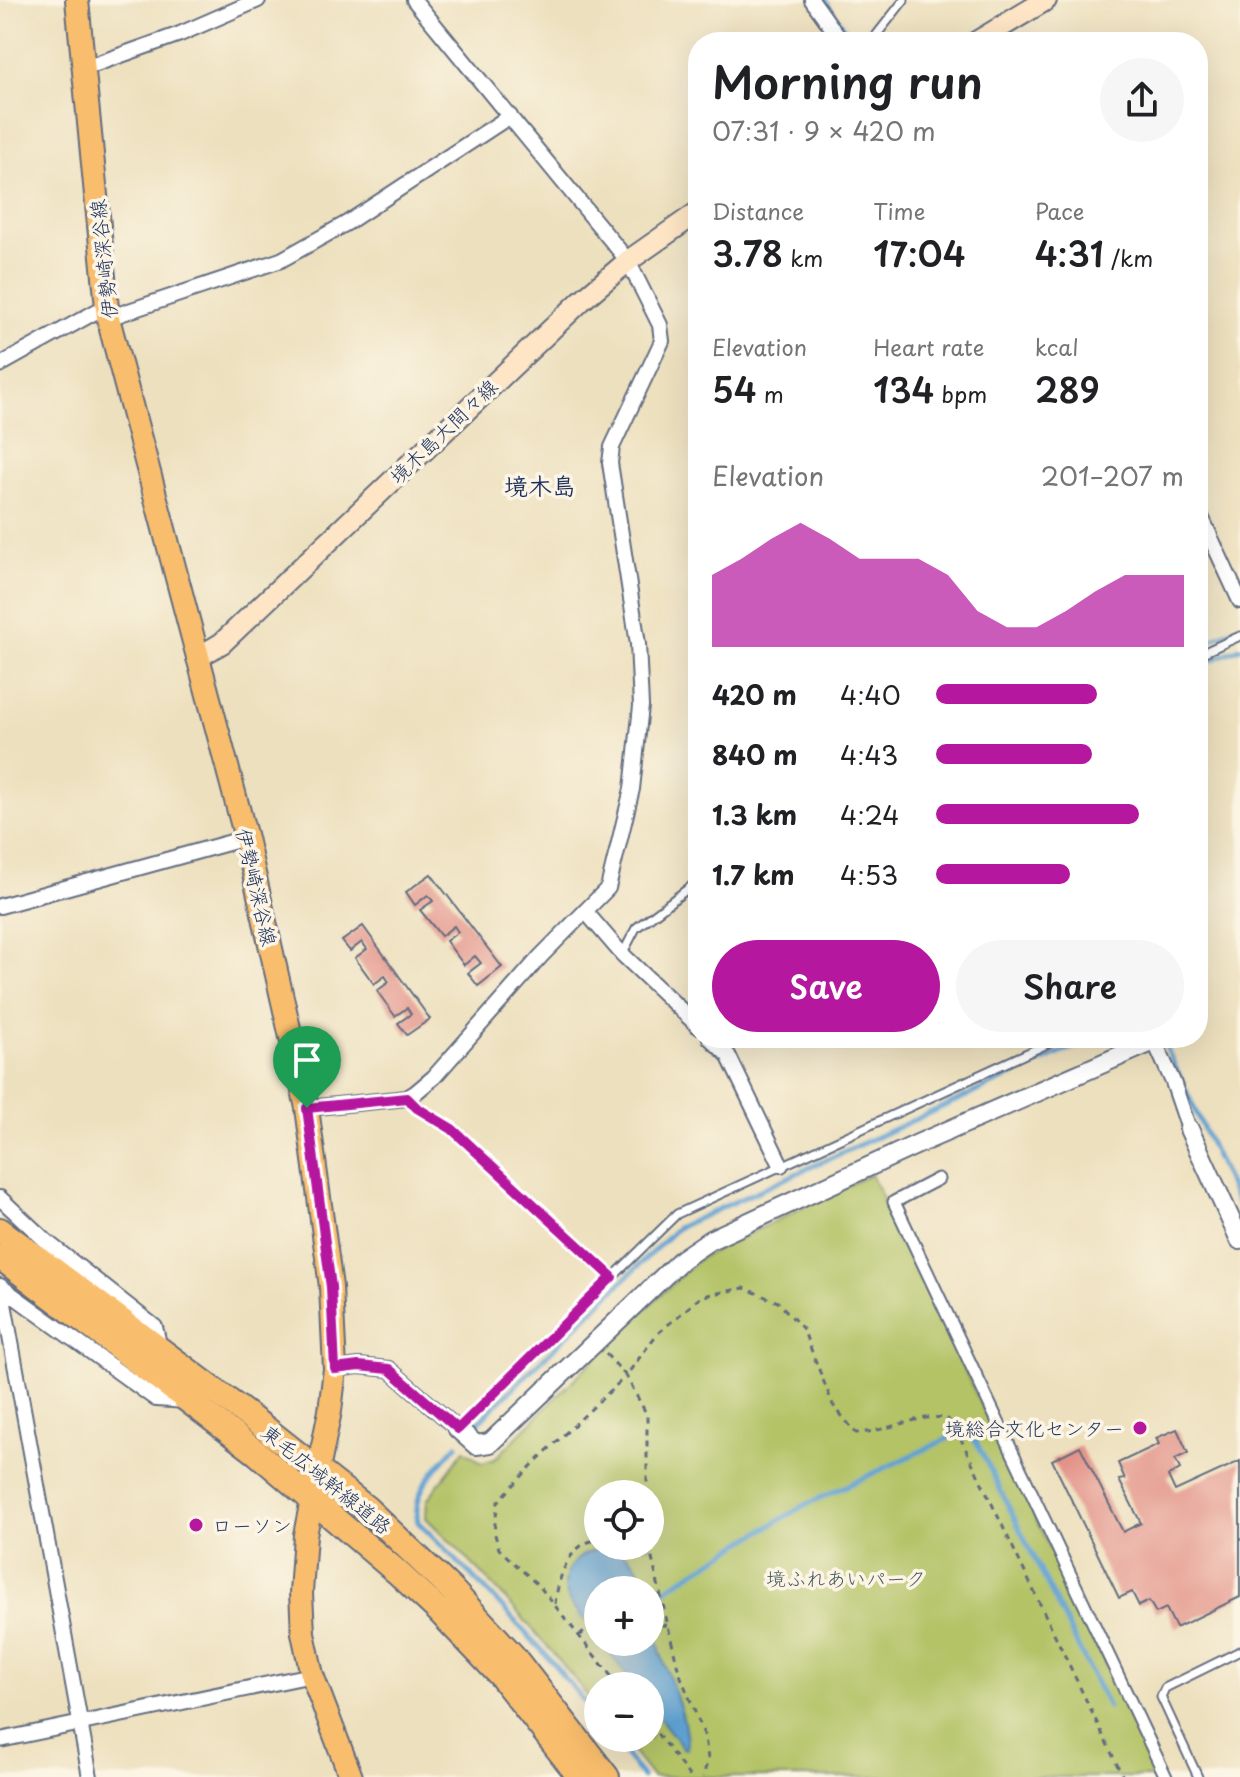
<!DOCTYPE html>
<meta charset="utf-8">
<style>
:root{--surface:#fff;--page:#f6f6f6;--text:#202124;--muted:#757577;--accent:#b5179e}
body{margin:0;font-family:"Playpen Sans","Klee One",sans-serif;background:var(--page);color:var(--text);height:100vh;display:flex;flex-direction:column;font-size:30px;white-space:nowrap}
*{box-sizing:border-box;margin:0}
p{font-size:26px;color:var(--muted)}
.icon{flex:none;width:44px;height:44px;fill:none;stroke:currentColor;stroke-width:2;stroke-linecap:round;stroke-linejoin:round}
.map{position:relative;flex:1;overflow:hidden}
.side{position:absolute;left:688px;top:32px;width:520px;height:1016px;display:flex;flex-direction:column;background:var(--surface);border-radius:32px;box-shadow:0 8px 32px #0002}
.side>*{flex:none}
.tools{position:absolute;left:584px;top:1480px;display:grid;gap:16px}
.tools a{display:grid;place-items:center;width:80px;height:80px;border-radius:50%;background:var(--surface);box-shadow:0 8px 32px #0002;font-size:40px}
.pin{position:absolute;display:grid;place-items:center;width:68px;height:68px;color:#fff;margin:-82px -34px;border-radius:50% 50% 50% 0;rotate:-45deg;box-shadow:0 0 8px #0007}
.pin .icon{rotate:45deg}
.round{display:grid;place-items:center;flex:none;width:84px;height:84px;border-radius:42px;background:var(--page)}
.headline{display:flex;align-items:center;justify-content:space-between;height:136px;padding:0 24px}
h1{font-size:44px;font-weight:600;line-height:60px}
.stats{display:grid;grid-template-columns:repeat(3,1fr);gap:12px;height:136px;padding:8px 24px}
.stats div{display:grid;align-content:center}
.stats b{font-size:34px;font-weight:600}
.stats small{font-size:22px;font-weight:400}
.stats p{font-size:22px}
.chart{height:224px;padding:16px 24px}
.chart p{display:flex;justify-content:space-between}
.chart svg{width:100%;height:144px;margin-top:8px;fill:var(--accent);opacity:.7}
.cta{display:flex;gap:16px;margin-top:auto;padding:16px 24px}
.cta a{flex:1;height:92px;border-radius:48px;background:var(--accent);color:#fff;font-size:32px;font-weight:600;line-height:92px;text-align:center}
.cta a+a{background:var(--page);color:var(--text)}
ul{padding:0 24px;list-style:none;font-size:26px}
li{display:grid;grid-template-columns:128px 96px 1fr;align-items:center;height:60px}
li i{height:20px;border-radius:10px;background:var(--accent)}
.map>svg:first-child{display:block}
.green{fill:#b3c366;stroke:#677962;stroke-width:2;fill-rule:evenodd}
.water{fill:#5ea1d2;stroke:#3c6898;stroke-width:2}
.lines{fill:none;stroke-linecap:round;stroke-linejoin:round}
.stream{stroke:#5ea1d2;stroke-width:5}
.building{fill:#e39388}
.service-casing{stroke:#646d80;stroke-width:11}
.pedestrian-casing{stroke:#646d80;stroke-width:15}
.minor-casing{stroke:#646d80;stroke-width:18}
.tertiary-casing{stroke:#646d80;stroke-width:22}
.secondary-casing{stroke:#646d80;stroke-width:24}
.primary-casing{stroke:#646d80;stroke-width:26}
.trunk-casing{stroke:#646d80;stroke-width:28}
.path{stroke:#646d80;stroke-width:3;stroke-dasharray:6 6;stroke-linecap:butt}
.service{stroke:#fff;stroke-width:7}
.pedestrian{stroke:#fff;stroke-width:11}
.minor{stroke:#fff;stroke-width:14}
.tertiary{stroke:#fff;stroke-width:18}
.secondary{stroke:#fde5c5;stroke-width:20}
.primary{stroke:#f9be6d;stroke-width:22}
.trunk{stroke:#f9be6d;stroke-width:24}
.route-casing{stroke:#fff;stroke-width:16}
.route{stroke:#b5179e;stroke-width:10}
.poi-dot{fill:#b5179e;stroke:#fcf5e5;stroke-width:3}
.labels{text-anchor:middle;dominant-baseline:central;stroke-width:7;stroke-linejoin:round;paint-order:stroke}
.street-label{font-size:20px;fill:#1b2f5e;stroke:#fcf5e5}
.poi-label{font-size:20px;fill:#1b2f5e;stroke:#fcf5e5;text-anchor:end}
.park-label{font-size:20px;fill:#495b60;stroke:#fcf5e5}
.quarter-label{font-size:24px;font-weight:bold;fill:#1b2f5e;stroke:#fcf5e5}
</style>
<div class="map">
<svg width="1240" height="1777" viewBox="0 0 1240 1777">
<rect width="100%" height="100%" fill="#fcf5e5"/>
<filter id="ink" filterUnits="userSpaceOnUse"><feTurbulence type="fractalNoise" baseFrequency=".0125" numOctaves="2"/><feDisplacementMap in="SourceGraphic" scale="16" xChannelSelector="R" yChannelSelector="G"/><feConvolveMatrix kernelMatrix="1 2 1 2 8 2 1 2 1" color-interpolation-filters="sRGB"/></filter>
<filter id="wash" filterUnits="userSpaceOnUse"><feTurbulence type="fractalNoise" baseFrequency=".006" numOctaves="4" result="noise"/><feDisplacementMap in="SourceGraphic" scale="32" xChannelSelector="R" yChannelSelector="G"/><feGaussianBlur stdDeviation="1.8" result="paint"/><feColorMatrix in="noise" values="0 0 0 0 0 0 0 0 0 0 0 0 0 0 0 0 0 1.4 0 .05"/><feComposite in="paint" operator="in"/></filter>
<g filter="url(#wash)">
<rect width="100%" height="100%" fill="#ede0be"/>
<path class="green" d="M871,1174L1159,1777H652L621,1738H650V1686H598V1709C544,1639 490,1579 426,1518L427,1500L464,1450L482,1463L495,1459L618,1335L700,1258ZM598,1494H650V1546H598ZM598,1590H650V1642H598Z"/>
<path class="water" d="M606,1548C632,1552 640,1566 645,1590H598V1619L587,1621C551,1594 561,1554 606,1548Z
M650,1613C655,1629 658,1646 664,1663C674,1692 687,1717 687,1749L683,1748L650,1706V1686H635L601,1642H650Z"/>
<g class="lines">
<path class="stream" d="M825,0L853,42
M1198,646L1236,628
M1198,666L1240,648
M1162,1038L1240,1209
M473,1427L677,1228L1094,1038
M457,1445C437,1468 411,1490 418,1522L490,1594L547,1656L598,1718
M650,1603L674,1584L803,1506L962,1432L969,1434L977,1443L1108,1707
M613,1738L642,1777"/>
</g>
<g id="blocks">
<path class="building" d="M431,874L502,967L478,986L468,973L481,963L475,956L464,965L446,941L458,932L454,926L441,936L420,910L433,901L428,895L415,905L406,892Z
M363,926L430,1019L407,1035L398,1023L411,1014L407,1008L395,1016L377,991L389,982L385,976L374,984L355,958L367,949L362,942L350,951L342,941Z
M1177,1429L1188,1453L1175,1459L1180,1469L1168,1476L1175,1491L1240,1461V1597L1176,1628L1166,1608L1156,1613L1149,1601L1139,1606L1132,1592L1119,1598L1052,1460L1080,1446L1123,1532L1141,1523L1119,1480L1125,1479L1118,1463L1159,1444L1156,1438Z"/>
</g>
</g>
<g filter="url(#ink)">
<use href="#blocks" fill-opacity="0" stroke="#646d80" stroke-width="2"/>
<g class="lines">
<g class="service-casing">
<path id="service" d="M871,42L904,0
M1198,655L1240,636
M623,953L636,928L698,881
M407,1098L417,1108L452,1129L612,1277
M460,1427L677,1214L1060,1038
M1198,1777L1161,1697L1165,1688L1240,1651"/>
</g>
<g class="pedestrian-casing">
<path id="pedestrian" d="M938,1179L894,1202L1166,1777"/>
</g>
<g class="minor-casing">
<path id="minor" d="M812,0L842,42
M85,68L180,34L258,0
M108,318L281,260L347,223L510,116
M0,365L106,306
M1198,510L1240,601
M0,906L246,838
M585,911L622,954L698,1026
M710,1038L728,1055L781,1165
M1153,1038L1173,1082L1189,1129
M307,1108L407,1098L415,1093L434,1077L541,956L608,888L632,789L641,706L638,644L610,463L612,447L662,341L660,325L628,261L414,0
M0,1198L47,1242L155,1327L160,1348
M0,1286L156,1399L187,1401
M1,1287L90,1777
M335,1369L359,1366L389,1369L458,1429
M0,1740L312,1675"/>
</g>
<g class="tertiary-casing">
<path id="tertiary" d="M1189,1129L1240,1240
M458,1429L476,1445L490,1443L682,1259L710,1240L920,1143L1154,1041"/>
</g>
<g class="secondary-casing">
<path id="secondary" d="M976,42L1046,0
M197,658L222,643L581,301L628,261L698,212"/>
</g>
<g class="primary-casing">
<path id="primary" d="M77,0L108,318L246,838L307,1108L331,1287L335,1369L330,1411L305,1535L301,1593L303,1633L312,1675L351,1777"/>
</g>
<g class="trunk-casing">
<path id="trunk" d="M0,1230L266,1429L366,1508L453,1591L513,1656L607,1777
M0,1257L257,1453L397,1572L439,1611L501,1676L580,1777"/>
</g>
<path class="path" d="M606,1354L626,1376L657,1334L702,1296L744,1288L778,1302L803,1329L833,1405L856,1433C888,1432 915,1414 947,1418L957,1431L1123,1777
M636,1546L650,1553
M649,1546L679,1672L705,1737L708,1759L703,1777
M555,1604C558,1578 569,1542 598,1540
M650,1627L667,1625
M579,1636L587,1630H598
M619,1686L540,1587L499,1549L494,1531L498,1502L535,1462L626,1376L647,1415V1494
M650,1724L690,1777"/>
<use href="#service" class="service"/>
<use href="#pedestrian" class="pedestrian"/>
<use href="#minor" class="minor"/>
<use href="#tertiary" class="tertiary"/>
<use href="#secondary" class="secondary"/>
<use href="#primary" class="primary"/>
<use href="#trunk" class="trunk"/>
</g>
</g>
<g class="lines" filter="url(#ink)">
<g class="route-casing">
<path id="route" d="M407,1098L417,1108L452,1129L612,1277L458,1429L389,1369L359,1366L335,1369L331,1287L307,1108Z"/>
</g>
<use href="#route" class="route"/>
</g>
<g class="poi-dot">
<circle cx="1140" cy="1428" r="8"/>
<circle cx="196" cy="1525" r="8"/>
</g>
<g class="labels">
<g class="street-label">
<text transform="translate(103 259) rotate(-96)">伊勢崎深谷線</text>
<text transform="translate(443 431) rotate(-44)">境木島大間々線</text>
<text transform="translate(257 887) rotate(77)">伊勢崎深谷線</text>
<text transform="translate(327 1479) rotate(39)">東毛広域幹線道路</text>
</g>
<g class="poi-label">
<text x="1124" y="1428">境総合文化センター</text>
<text x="212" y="1525" text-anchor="start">ローソン</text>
</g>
<g class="park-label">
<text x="846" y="1578">境ふれあいパーク</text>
</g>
<g class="quarter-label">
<text x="540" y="485">境木島</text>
</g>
</g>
</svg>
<div class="tools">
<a><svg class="icon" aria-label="locate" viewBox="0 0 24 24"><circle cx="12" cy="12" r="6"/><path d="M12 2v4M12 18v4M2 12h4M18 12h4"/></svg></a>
<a>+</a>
<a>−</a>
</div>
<div class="pin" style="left:307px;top:1108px;background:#1e9e55"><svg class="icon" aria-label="arrive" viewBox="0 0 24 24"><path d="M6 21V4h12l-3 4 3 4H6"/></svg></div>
<section class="side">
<div class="headline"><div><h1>Morning run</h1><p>07:31 · 9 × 420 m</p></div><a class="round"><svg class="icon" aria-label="share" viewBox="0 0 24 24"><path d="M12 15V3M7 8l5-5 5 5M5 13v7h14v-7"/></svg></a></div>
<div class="stats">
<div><p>Distance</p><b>3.78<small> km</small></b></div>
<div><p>Time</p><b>17:04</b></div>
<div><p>Pace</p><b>4:31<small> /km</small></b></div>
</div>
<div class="stats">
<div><p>Elevation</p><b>54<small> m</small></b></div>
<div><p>Heart rate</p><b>134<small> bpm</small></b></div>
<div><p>kcal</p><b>289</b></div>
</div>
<div class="chart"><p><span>Elevation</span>201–207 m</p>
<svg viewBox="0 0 160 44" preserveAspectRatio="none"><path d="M0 44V22L10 17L20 11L30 6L40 11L50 17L60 17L70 17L80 22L90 33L100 38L110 38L120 33L130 27L140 22L150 22L160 22V44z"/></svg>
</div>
<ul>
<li><b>420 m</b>4:40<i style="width:65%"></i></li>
<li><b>840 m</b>4:43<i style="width:63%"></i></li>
<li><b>1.3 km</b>4:24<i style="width:82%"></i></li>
<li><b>1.7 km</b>4:53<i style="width:54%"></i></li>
</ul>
<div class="cta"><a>Save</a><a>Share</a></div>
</section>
</div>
